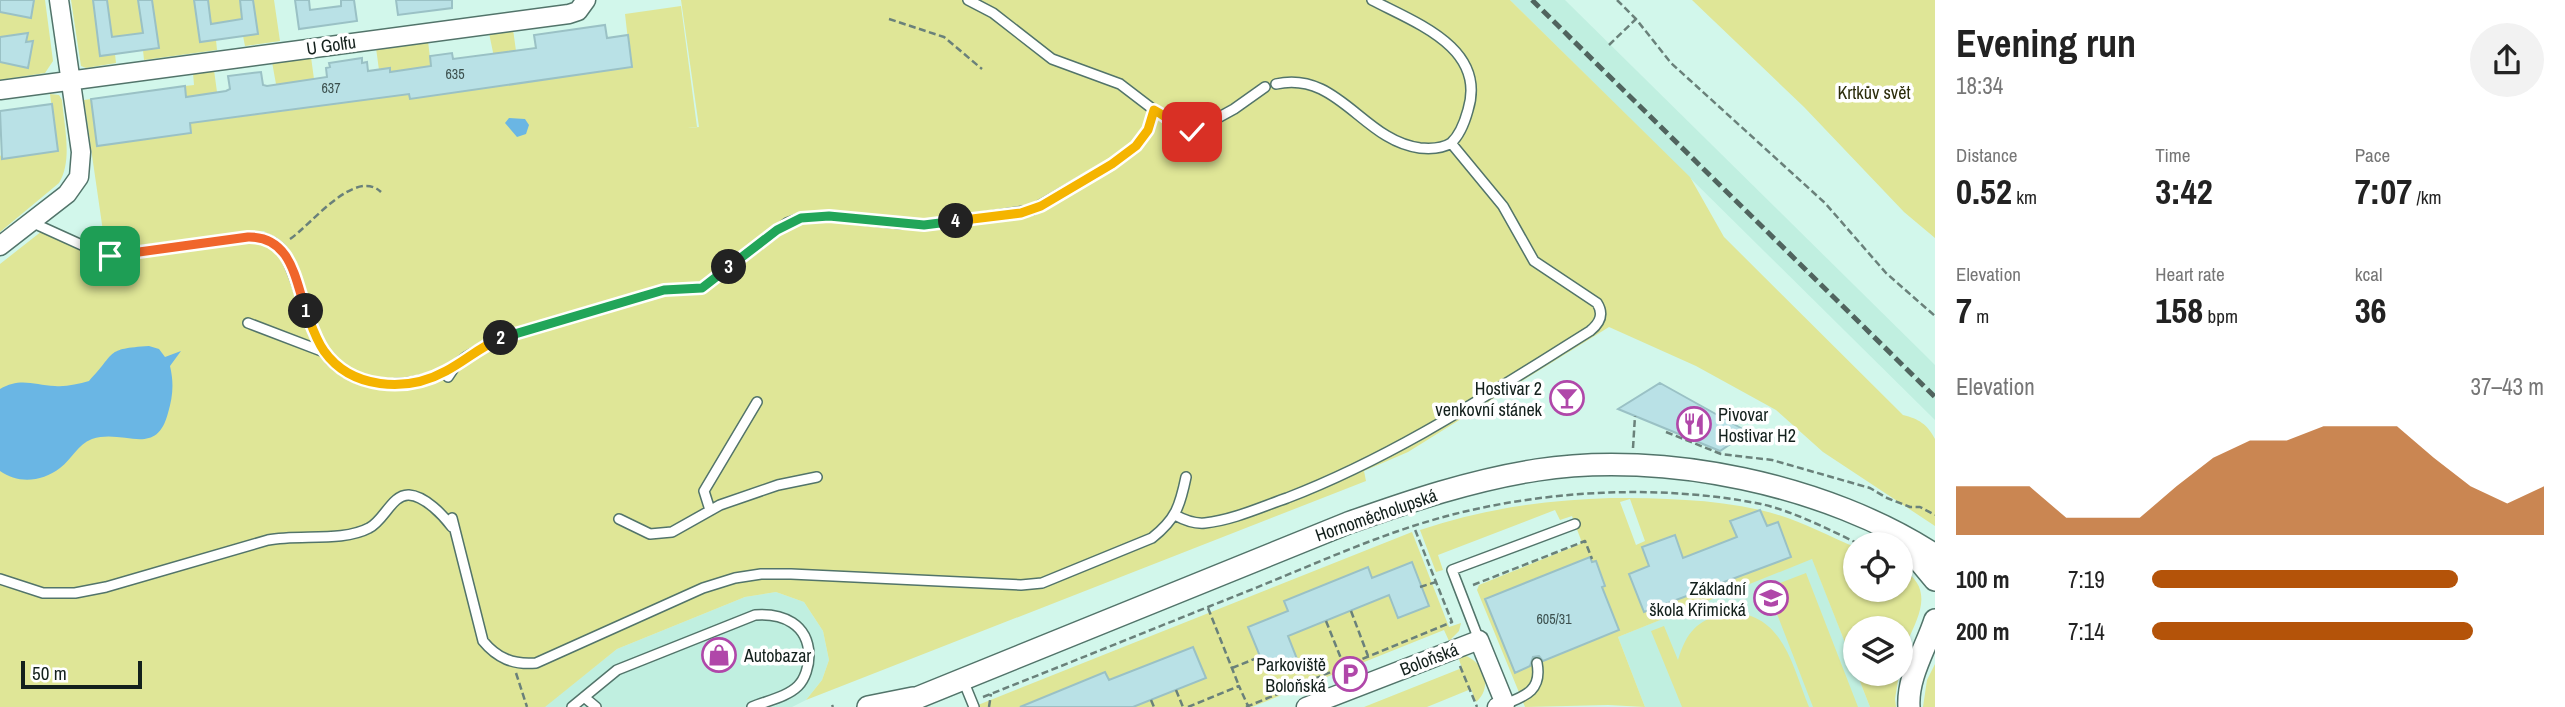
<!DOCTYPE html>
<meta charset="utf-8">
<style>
:root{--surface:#fff;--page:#f2f2f2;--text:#222;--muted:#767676;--accent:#b45309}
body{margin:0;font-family:"Archivo Narrow",sans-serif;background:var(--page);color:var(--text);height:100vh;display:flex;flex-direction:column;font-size:26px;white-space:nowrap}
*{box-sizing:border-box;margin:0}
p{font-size:23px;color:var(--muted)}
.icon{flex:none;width:38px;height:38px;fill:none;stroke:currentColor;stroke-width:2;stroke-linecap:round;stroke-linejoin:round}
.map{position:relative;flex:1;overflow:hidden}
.details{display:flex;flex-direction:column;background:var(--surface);width:630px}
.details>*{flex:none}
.fabs{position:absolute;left:1843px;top:532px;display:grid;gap:14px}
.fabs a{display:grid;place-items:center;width:70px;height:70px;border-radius:50%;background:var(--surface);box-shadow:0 2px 5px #0004;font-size:35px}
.scale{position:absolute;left:21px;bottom:18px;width:121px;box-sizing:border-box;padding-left:7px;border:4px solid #13201c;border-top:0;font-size:19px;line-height:24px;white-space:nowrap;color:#13201c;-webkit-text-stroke:5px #fff;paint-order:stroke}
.pin{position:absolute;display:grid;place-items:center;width:60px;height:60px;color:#fff;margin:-30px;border-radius:14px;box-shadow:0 4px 10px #0006}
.km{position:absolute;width:35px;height:35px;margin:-18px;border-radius:50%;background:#222;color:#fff;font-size:19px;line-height:35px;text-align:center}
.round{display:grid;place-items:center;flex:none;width:74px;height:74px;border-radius:37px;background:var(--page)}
.overview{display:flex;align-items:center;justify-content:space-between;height:119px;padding:0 21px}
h1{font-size:38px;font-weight:700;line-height:52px}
.stats{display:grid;grid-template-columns:repeat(3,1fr);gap:10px;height:119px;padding:7px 21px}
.stats div{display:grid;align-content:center}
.stats b{font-size:35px;font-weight:700}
.stats small{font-size:19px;font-weight:400}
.stats p{font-size:19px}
.chart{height:196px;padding:14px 21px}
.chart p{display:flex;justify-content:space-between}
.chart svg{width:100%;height:126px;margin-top:7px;fill:var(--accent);opacity:.7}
ul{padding:0 21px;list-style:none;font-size:23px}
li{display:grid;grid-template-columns:112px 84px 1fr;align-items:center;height:52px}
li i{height:18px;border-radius:9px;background:var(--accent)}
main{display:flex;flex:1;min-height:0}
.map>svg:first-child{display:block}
.built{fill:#c0efe0}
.green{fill:#dfe697;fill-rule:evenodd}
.water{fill:#6ab6e4}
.building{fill:#b9e1e6;stroke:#9ac1c5;stroke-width:2}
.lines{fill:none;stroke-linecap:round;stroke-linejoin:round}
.service-casing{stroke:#52746a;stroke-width:12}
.minor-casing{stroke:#52746a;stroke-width:21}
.tertiary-casing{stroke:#52746a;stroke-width:24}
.path{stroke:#6a817a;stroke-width:2.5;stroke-dasharray:7 3.5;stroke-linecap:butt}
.service{stroke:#fff;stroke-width:9}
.minor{stroke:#fff;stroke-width:18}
.tertiary{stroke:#fff;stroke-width:21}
.rail{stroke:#50645e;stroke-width:5;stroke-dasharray:10 5;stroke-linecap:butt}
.split-1-casing{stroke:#fff;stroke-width:14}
.split-2-casing{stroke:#fff;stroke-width:14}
.split-3-casing{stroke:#fff;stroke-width:14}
.split-4-casing{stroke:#fff;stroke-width:14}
.split-5-casing{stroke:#fff;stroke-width:14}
.split-1{stroke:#f0652b;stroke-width:9}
.split-2{stroke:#f5b400;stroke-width:9}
.split-3{stroke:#22a559;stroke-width:9}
.split-4{stroke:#22a559;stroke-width:9}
.split-5{stroke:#f5b400;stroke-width:9}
.labels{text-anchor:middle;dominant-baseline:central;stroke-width:7;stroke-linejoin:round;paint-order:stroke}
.number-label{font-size:14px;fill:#3c504e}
.street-label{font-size:18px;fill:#13201c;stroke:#fff}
.park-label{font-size:18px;fill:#2c2d0b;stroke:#fff}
.poi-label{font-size:18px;fill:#13201c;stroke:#fff;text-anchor:end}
</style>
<main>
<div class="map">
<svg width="1935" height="707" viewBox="0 0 1935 707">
<rect width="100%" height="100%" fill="#d2f7eb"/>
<path class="built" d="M1510,0H1565L1926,356L1935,365V420Z
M1812,558L1855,668V674H1857L1870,707H1645L1618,637Z
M776,592L804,602L823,631L829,660L822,680L806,700L792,707H544L617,649L745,597Z"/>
<path class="green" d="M34,0H45L53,61L45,73L0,80V62L28,67L33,42L13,44L0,37V12L30,18Z
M71,0H93L115,54L116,63L86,68L81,66Z
M107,0H139L143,33L112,37Z
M152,0H194L200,42L216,40L217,50L144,60L143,50L159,48Z
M208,0H240L242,19L211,24Z
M253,0H274L280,41L245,46L243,36L258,34Z
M681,0H1510L1690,177L1724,237L1903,415C1919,419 1927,424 1935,439V526L1823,452L1776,410L1696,366L1609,327L1408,452L1364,471L1366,481L806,700L822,680L829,660L823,631L804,602L776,592L745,597L617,649L545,707H0V264L42,231L106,259L258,239L265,231L106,252L84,100L91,99L94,118L191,133L185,86L194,85L193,73L214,70L217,92L204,95L208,121L292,110L289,83L276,84L272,62L311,57L314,79L298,92L301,108L401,95L391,78L390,69L379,70L376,48L428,41L431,66L410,99L500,86L489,33L513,29L516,51L631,67L625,14L681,6L697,127L688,128L699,127Z
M1692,0H1935V238L1904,212L1804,107Z
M50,94L59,95L62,100C64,126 73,160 59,183L0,232V155L2,158L54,124Z
M1611,498C1661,498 1711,499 1760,510C1793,517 1824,534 1855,547V590H1900L1901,568C1934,588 1920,614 1907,642L1910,646L1901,671L1900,628H1855V668L1812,559L1618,637L1645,707L1608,705L1525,707L1477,590L1479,585L1580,544L1581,540L1572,516L1560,520L1555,510L1438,555L1443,570L1436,572L1420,530C1482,509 1545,500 1611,498ZM1630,499L1645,541L1636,545L1620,502ZM1596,562L1605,585L1601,587L1619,630L1515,672L1533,579L1550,573Z
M1412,532L1449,627L1461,623L1459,631L1449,641L1444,630L1252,707H1133L1206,678L1193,647L1177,653V655L1109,680L1105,672L1021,707H973ZM1412,562L1429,606L1398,618L1390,591L1380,599L1297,632L1284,633L1297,659L1266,671L1248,627L1288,611L1284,601L1368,568L1372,578Z
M1806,573L1858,707H1813L1767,588Z
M1725,612C1783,611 1791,663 1809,707H1682L1651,631L1664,626L1678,660C1687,631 1696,622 1725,612Z
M1457,654C1480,655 1496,685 1476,702L1471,689L1427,707H1364L1462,668Z
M1935,664V707H1923L1927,680Z
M1857,674H1899L1895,699L1896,707H1870Z"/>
<path class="water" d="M509,118L525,119L529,125L526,134L517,137L505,123Z
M149,346L159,349L165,357L181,351L170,366C174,383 173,396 168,413C156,459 124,428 92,439C77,445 72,459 60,468C42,482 18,484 0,471V389C20,377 34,385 55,386C66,387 78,384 89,381C117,352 104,349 149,346Z"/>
<path class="building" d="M0,0H34L31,18L0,12Z
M93,0H107L112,37L143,33L138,0H152L159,48L100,56Z
M194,0H208L211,24L242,19L240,0H253L258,34L200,42Z
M295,0H309L310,10L341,6V0H354L357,21L299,29Z
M396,0H452V8L398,15Z
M605,25L607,38L628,35L632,67L410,99L409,94L190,123L191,133L97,146L91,99L185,86L186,97L226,91L230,89L228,76L261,72L263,85L267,86L327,77L326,68L330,67L329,63L362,58V63L367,62L368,71L390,68V72L431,66L430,56L452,53L453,59L536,48L534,35Z
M28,33L26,42L33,41L28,68L0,62V37Z
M52,104L58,151L2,159L0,111Z
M1660,383L1748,432L1720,451L1618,409Z
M1760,510L1767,526L1778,522L1791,557L1644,612L1629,574L1649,566L1642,547L1675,535L1683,558L1737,537L1730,521Z
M1590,557L1592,562L1596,561L1605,586L1602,587L1619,630L1543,661L1539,656L1533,657L1530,666L1515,673L1485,599Z
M1412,562L1429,606L1398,618L1389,595L1288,636L1297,659L1266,671L1248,627L1288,611L1284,601L1368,567L1372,578Z
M1193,647L1206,678L1133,707H1020L1105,672L1109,680Z"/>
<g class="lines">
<g class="service-casing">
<path id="service" d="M1276,84C1338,70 1363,141 1420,148C1431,149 1442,149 1451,143C1460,135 1465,121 1468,110C1487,48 1416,23 1372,0
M1154,110C1167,116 1178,131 1192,132L1234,109L1265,87
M31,222L106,256L248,237C262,237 276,240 284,253C299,282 305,315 319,344C345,393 412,392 453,367
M248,323L324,352
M448,377L456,365L466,357L498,339L664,290L702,288L787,223L801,218L829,216L903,224H939L1032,210L1112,164L1136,146L1148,130L1154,110L1120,84L1052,59L993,13L968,0
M710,510L704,491L757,402
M1175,515C1184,520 1194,524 1205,523C1233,520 1261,507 1287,498C1396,456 1492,392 1590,331C1600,323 1604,314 1597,303L1534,261L1503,206L1451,143
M452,518L483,641C497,658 513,665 536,663L703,588L735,578L761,574H791L1021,585L1042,583L1152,538C1176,519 1180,506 1186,477
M619,519L650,534L672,532L720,505L778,485L817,477
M0,579L43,593H75L106,587L268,540C299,534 343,542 369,528C384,521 392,494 409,495C425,496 443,515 452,527
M1479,640L1452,570L1575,524
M963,680L974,707
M584,697L596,707
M1505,704C1527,696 1542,689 1537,663
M572,707L617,670L755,615C783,613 808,624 809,655C809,666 805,679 798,686C787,697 766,701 752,707"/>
</g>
<g class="minor-casing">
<path id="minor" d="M0,90L569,14L578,11L586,0
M0,246L67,194L79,177L81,152L59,0
M1306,707L1479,640L1505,704L1497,707"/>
</g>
<g class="tertiary-casing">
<path id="tertiary" d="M1902,547L1915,556L1935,580
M868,707L913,698
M899,707L919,697L1348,523C1410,501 1472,480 1537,470C1663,450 1828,485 1935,555
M1909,707C1907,677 1926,648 1935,620"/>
</g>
<path class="path" d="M1617,0L1636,19L1671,63L1825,203L1886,273L1935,316
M889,19L944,37L982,69
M1609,45L1636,19
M290,239C310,226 355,167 381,192
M1666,432L1721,454L1772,460L1870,488L1887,498L1910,507H1920L1935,515
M1633,448L1635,416
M1473,585L1585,541L1592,559
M1420,587L1436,582
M1208,608L1239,686
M1351,611L1368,656
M1326,621L1344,666
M1460,666L1477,707
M1232,668L1262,656
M516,673L527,707
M1176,690L1183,707
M983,697C1072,662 1160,626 1248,591C1313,565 1379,534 1447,516C1545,490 1661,484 1761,504C1793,511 1830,530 1859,544
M1151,700L1154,707
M832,705L833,707
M989,707L991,694
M1188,707L1239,686L1248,706
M1246,707L1452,622L1414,527"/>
<use href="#service" class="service"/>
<use href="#minor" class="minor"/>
<use href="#tertiary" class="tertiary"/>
<path class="rail" d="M1532,0L1935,397"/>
</g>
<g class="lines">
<g class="split-1-casing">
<path id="split-1" d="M110,256L248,237C291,236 295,279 306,311"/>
</g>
<g class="split-2-casing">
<path id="split-2" d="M306,311C311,324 316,340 324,351C351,389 406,393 446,371C465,361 480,347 501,338"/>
</g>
<g class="split-3-casing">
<path id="split-3" d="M501,338L664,290L702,288L729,267"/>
</g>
<g class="split-4-casing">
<path id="split-4" d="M729,267L777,230L801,218L829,216L924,225L956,221"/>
</g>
<g class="split-5-casing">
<path id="split-5" d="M956,221L1021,213L1041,206L1112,164L1136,146L1148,130L1154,110C1167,116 1179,131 1192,132"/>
</g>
<use href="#split-1" class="split-1"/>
<use href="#split-2" class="split-2"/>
<use href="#split-3" class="split-3"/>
<use href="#split-4" class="split-4"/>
<use href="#split-5" class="split-5"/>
</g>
<defs>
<g id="bar-ring" transform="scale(1.75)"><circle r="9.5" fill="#fff" stroke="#b047a9" stroke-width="1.5"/><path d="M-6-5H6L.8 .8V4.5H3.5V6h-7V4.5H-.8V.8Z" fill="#b047a9"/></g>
<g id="restaurant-ring" transform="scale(1.75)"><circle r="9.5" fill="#fff" stroke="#b047a9" stroke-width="1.5"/><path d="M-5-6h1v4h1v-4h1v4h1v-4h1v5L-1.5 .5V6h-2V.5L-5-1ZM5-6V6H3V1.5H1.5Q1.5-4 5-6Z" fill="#b047a9"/></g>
<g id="school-ring" transform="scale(1.75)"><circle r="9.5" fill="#fff" stroke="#b047a9" stroke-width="1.5"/><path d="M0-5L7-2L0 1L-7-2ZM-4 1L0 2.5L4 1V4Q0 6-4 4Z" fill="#b047a9"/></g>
<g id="shop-ring" transform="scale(1.75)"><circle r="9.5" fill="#fff" stroke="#b047a9" stroke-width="1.5"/><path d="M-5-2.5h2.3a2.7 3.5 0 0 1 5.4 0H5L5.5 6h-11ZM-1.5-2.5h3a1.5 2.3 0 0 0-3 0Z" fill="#b047a9"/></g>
<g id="parking-ring" transform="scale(1.75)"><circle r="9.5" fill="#fff" stroke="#b047a9" stroke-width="1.5"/><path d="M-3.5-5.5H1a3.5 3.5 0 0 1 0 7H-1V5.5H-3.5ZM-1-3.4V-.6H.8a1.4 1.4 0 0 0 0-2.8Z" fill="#b047a9"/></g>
</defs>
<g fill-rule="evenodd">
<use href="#bar-ring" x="1567" y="398"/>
<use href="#restaurant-ring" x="1694" y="424"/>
<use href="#school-ring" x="1771" y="598"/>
<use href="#shop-ring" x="719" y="655"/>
<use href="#parking-ring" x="1350" y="674"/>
</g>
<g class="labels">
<g class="number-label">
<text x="455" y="74">635</text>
<text x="331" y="88">637</text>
<text x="1554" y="619">605/31</text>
</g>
<g class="street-label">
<text transform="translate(331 45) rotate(-8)">U Golfu</text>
<text transform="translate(1376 515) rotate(-19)">Hornoměcholupská</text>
<text transform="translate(1429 659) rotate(-21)">Boloňská</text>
</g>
<g class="park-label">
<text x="1874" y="92">Krtkův svět</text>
</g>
<g class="poi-label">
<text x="1542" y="388">Hostivar 2<tspan x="1542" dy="21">venkovní stánek</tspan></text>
<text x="1718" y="414" text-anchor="start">Pivovar<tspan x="1718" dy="21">Hostivar H2</tspan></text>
<text x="1746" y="588">Základní<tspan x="1746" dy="21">škola Křimická</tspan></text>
<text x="744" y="655" text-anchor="start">Autobazar</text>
<text x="1326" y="664">Parkoviště<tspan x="1326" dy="21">Boloňská</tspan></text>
</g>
</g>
</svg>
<div class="fabs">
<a><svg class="icon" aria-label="locate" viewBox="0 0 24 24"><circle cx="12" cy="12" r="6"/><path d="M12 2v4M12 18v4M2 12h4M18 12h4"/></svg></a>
<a><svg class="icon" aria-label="layers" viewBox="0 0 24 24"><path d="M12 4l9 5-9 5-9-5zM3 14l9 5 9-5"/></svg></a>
</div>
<div class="scale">50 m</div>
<div class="pin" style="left:110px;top:256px;background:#1e9e55"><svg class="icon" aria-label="arrive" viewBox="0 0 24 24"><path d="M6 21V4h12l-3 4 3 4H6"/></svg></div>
<div class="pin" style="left:1192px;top:132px;background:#d93025"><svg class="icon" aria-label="check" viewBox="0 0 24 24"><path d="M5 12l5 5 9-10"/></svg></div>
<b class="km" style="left:306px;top:311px">1</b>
<b class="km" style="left:501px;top:338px">2</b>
<b class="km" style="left:729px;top:267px">3</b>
<b class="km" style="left:956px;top:221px">4</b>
</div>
<section class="details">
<div class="overview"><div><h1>Evening run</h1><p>18:34</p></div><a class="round"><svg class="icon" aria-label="share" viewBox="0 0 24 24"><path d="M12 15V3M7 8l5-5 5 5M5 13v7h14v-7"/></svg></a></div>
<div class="stats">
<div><p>Distance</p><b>0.52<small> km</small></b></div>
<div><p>Time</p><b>3:42</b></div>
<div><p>Pace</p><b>7:07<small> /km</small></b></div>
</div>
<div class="stats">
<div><p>Elevation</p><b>7<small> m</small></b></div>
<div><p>Heart rate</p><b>158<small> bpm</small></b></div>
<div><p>kcal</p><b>36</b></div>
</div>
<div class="chart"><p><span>Elevation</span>37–43 m</p>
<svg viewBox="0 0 160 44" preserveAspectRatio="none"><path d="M0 44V27L10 27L20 27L30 38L40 38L50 38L60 27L70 17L80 11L90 11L100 6L110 6L120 6L130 17L140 27L150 33L160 27V44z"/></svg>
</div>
<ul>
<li><b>100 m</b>7:19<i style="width:78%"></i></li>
<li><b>200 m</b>7:14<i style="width:82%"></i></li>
</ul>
</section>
</main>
